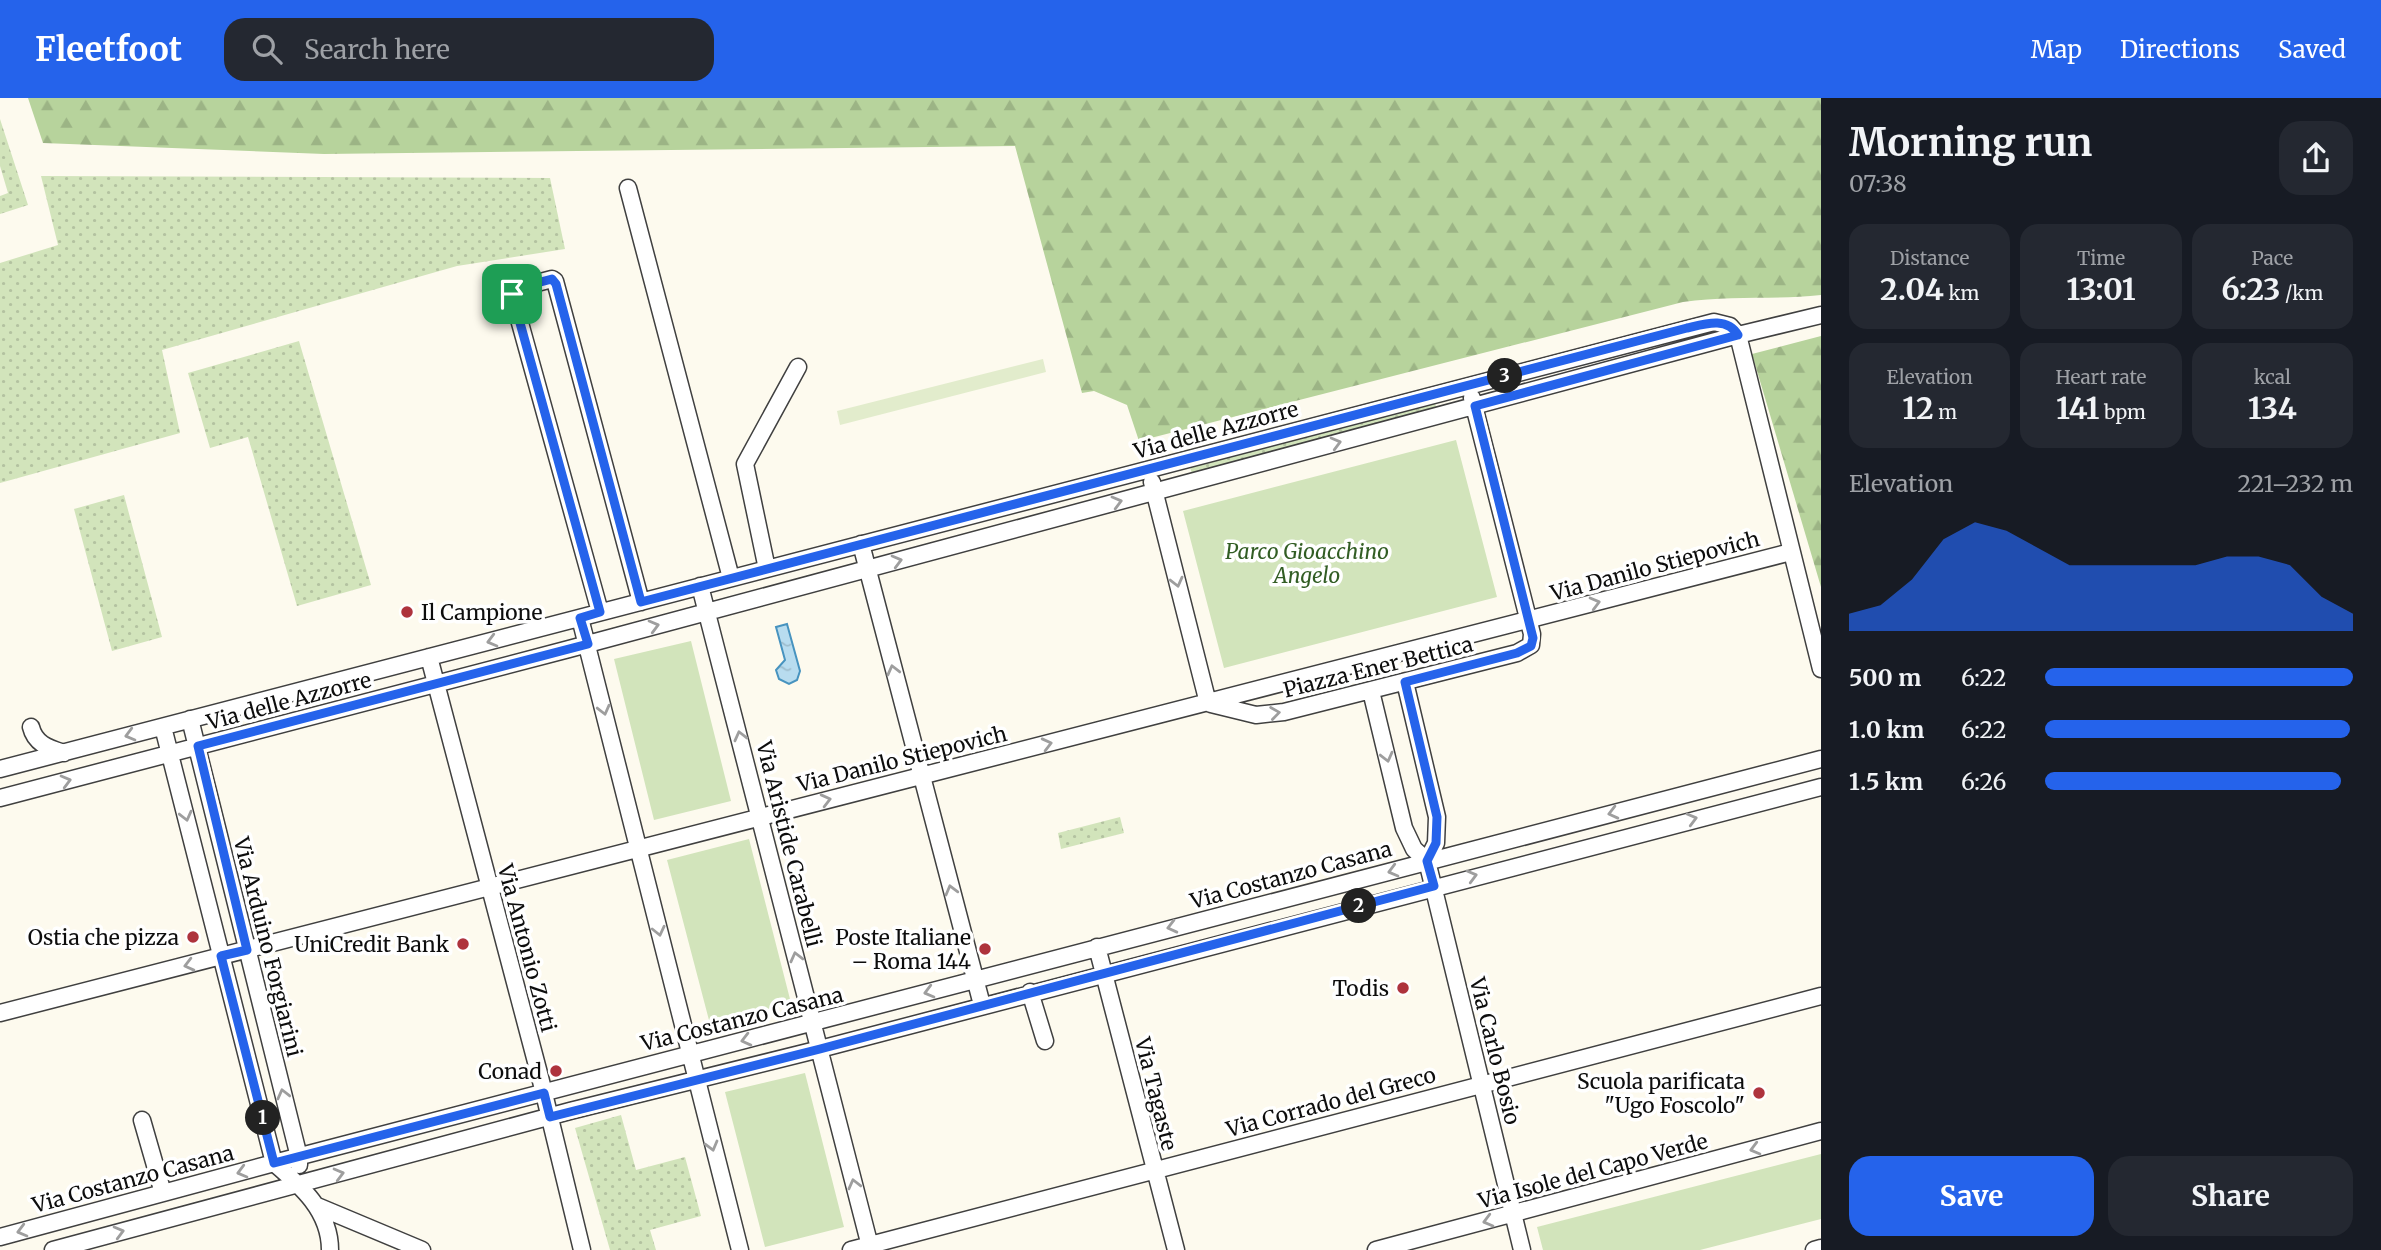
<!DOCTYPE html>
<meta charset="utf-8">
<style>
:root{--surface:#171b24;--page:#242831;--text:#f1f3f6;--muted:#9ea1a6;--accent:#2563eb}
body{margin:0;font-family:Merriweather,serif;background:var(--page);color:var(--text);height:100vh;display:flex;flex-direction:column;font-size:26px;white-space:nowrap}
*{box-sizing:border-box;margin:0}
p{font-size:23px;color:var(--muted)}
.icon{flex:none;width:38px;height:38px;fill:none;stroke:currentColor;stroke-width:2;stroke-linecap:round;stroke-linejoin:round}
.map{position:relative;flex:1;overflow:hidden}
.side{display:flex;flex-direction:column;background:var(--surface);width:560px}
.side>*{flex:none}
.pin{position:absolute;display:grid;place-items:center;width:60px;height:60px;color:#fff;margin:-30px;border-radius:14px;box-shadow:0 4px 10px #0006}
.km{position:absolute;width:35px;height:35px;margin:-18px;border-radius:50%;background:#222;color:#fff;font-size:19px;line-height:35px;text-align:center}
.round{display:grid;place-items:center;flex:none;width:74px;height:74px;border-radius:21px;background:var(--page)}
.headline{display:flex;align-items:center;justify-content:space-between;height:119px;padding:0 28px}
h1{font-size:38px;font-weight:700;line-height:52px}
.metrics{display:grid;grid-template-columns:repeat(3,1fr);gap:10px;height:119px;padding:7px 28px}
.metrics div{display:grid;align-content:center;border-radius:18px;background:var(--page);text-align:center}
.metrics b{font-size:30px;font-weight:700}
.metrics small{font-size:19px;font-weight:400}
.metrics p{font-size:19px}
.chart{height:196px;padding:14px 28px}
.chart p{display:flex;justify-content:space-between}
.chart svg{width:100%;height:126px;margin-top:7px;fill:var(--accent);opacity:.7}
.cta{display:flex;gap:14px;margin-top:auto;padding:14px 28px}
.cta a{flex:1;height:80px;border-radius:21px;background:var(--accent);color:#fff;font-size:28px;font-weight:700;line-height:80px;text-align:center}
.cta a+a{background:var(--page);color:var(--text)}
ul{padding:0 28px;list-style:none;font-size:23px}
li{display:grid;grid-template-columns:112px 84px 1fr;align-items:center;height:52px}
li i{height:18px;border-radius:9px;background:var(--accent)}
header{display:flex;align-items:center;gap:42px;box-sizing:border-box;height:98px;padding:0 35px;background:var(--accent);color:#fff}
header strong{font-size:33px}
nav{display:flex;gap:38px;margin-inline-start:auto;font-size:24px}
.search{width:490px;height:63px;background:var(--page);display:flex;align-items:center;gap:18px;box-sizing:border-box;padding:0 24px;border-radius:21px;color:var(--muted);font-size:26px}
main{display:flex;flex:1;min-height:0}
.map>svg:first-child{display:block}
.grass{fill:url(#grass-dots)}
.forest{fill:url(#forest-firs)}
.park{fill:#d2e4bb}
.pitch{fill:#e2eccc}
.water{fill:url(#water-ripples);stroke:#4793bf;stroke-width:2}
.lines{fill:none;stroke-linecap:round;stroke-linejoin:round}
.minor-casing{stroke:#404040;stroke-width:19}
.minor{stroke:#fff;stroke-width:16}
.oneway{stroke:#9e9e9e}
.route-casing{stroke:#fff;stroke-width:14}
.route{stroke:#2563eb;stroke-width:9}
.poi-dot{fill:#ae333d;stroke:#fff;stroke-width:2.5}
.labels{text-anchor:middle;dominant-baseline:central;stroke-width:7;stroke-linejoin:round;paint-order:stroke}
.street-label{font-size:21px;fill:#0d0d0d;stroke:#fff}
.park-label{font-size:21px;font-style:italic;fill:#325d24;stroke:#fff}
.poi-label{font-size:21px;fill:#0d0d0d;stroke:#fff;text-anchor:end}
</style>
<header>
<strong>Fleetfoot</strong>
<div class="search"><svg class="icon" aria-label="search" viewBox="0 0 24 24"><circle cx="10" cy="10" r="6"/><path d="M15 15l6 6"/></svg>Search here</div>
<nav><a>Map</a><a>Directions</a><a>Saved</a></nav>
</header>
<main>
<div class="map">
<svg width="1821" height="1152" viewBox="0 0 1821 1152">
<defs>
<pattern id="grass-dots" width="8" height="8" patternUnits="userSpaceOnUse" patternTransform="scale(1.75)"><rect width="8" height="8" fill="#d2e4bb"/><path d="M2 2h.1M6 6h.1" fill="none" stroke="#b3c2a0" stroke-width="1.8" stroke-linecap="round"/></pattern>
<pattern id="forest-firs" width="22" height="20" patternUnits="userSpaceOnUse" patternTransform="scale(1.75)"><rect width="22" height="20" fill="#b7d39c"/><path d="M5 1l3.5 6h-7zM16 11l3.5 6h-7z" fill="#9cb485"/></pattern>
<pattern id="water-ripples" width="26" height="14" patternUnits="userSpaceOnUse" patternTransform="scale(1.75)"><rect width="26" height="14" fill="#b8dcef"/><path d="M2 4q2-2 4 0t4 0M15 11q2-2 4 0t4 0" fill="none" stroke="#9dbccc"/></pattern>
</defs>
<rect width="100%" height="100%" fill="#fdfaee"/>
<path class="grass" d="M0,21L28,107L0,116V98L8,95L0,68Z
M41,78L550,80L565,151L457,168L162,252L180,335L0,385V165L58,147Z
M299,243L371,487L297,508L248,339L210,350L188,275Z
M1435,305L1437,313L1192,376L1190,369Z
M124,397L162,539L112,553L74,411Z
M1120,719L1124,735L1061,751L1058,735Z
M621,1017L636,1072L685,1059L701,1118L650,1132L656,1152H610L575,1030Z"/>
<path class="forest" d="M28,0H1821V197C1775,202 1729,197 1683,204L1139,343L1127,307L1094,293L1082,295L1015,48L324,56L43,45Z
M1821,238V489L1752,256Z"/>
<path class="park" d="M1456,342L1497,499L1224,570L1183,413Z
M691,543L731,703L654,722L614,561Z
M749,741L791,905L710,926L667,762Z
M805,975L844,1129L765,1149L725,994Z
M1821,1056V1121L1700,1152H1543L1537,1129Z"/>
<path class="pitch" d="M1043,261L1046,274L840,327L837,313Z"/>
<path class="water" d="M787,526L800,573L797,582L789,586L779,581L776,572L785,562L776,529Z"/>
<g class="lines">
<g class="minor-casing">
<path id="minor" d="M628,90L731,480
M1152,384L1208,605
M861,446L982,907
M767,471L745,366L798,269
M700,488L871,1152
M600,514L512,196L514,191L552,181L555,183L641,504
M580,520L740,1152
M429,559L540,979L582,1152
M1405,584L1437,719L1436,745L1427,763
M1371,593L1404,730L1414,751L1427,763L1522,1152
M1211,606L1256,617L1284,614L1517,555L1531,547L1532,536L1472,300
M190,621L299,1059V1067
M31,629C35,646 49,650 64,655
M163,629L274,1065C301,1088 330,1113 330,1152
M0,671L1714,224L1730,228L1738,237L1821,571
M0,700L569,551L1738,237L1821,217
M1097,849L1176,1152
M1030,894L1045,943
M0,915L1791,454
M142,1022L163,1095
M317,1108L422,1152
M0,1139L274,1065L1821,661
M53,1152L570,1013L820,951L1821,689
M851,1152L1821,898
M1376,1152L1821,1033
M1814,1152L1821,1150"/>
</g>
<use href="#minor" class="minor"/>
</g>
<defs><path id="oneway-chevron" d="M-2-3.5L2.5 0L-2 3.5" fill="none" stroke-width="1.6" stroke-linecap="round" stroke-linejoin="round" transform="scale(1.75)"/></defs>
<g class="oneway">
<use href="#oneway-chevron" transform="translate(1336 345) rotate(-15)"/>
<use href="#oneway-chevron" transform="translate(1117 404) rotate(-15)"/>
<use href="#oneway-chevron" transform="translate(897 463) rotate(-15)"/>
<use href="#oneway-chevron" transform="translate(1177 484) rotate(76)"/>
<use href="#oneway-chevron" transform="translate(1595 505) rotate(-15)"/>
<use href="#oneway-chevron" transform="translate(654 528) rotate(-15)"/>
<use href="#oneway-chevron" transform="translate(492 543) rotate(165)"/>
<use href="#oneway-chevron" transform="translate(893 572) rotate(-104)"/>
<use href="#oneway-chevron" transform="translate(604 612) rotate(76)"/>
<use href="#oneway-chevron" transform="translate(1275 615) rotate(-8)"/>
<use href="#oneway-chevron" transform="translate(130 637) rotate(165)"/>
<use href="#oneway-chevron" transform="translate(740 638) rotate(-104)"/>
<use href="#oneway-chevron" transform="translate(1047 646) rotate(-14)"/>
<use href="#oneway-chevron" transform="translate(1387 659) rotate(76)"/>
<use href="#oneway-chevron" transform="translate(66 683) rotate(-15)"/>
<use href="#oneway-chevron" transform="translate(826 702) rotate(-14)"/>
<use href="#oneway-chevron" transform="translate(1613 715) rotate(166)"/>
<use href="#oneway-chevron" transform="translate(186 718) rotate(76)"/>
<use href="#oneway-chevron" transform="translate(1692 721) rotate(-15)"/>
<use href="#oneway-chevron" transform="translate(1393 773) rotate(165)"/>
<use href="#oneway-chevron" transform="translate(1472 778) rotate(-15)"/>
<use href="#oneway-chevron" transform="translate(951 792) rotate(-105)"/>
<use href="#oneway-chevron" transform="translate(1172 829) rotate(166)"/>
<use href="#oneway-chevron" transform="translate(659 833) rotate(77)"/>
<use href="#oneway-chevron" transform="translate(796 859) rotate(-104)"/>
<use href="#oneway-chevron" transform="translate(189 867) rotate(166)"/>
<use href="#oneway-chevron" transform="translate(929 894) rotate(165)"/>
<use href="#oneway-chevron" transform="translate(746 942) rotate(166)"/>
<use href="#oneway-chevron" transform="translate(283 996) rotate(-104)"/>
<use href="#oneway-chevron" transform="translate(712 1048) rotate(75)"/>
<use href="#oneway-chevron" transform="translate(1755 1051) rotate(165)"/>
<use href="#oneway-chevron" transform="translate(242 1074) rotate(165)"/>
<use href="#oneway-chevron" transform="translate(339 1076) rotate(-15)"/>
<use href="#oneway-chevron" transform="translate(854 1086) rotate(-104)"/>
<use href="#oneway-chevron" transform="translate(1488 1123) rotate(165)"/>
<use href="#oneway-chevron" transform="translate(22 1133) rotate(165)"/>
<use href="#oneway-chevron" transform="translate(119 1134) rotate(-15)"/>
</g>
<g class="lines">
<g class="route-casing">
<path id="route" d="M552,181L556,186L641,504L1687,230C1704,226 1727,218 1738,237L1475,308L1533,540L1531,548L1517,555L1405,584L1437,719L1436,745L1427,763L1434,788L820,951L550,1019L544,995L274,1065L221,858L247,852L198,648L588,546L580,520L600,514L512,196L514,191Z"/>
</g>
<use href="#route" class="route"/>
</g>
<g class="poi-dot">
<circle cx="407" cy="514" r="7"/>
<circle cx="193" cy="839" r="7"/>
<circle cx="463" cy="846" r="7"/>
<circle cx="985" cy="851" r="7"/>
<circle cx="1403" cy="890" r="7"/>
<circle cx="556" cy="973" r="7"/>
<circle cx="1759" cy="995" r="7"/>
</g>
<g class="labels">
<g class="street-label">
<text transform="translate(1216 332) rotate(-15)">Via delle Azzorre</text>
<text transform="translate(1655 468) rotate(-15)">Via Danilo Stiepovich</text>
<text transform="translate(1378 569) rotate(-14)">Piazza Ener Bettica</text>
<text transform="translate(289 603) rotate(-15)">Via delle Azzorre</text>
<text transform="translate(902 661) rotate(-14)">Via Danilo Stiepovich</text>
<text transform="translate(789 746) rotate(76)">Via Aristide Carabelli</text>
<text transform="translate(1291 777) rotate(-15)">Via Costanzo Casana</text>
<text transform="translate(268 849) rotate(76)">Via Arduino Forgiarini</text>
<text transform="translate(527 850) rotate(75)">Via Antonio Zotti</text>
<text transform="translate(742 921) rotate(-14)">Via Costanzo Casana</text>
<text transform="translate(1495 953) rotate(76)">Via Carlo Bosio</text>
<text transform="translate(1156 996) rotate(76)">Via Tagaste</text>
<text transform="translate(1331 1004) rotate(-15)">Via Corrado del Greco</text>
<text transform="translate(1593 1073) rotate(-15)">Via Isole del Capo Verde</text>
<text transform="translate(133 1081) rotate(-15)">Via Costanzo Casana</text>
</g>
<g class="park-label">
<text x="1307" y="453">Parco Gioacchino<tspan x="1307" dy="24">Angelo</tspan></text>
</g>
<g class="poi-label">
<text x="421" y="514" text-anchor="start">Il Campione</text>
<text x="179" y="839">Ostia che pizza</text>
<text x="971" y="839">Poste Italiane<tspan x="971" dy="24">– Roma 144</tspan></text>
<text x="449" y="846">UniCredit Bank</text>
<text x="1389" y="890">Todis</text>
<text x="542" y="973">Conad</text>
<text x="1745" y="983">Scuola parificata<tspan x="1745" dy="24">"Ugo Foscolo"</tspan></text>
</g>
</g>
</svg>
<div class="pin" style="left:512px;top:196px;background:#1e9e55"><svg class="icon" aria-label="arrive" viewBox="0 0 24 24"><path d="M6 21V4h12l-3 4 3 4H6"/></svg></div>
<b class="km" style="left:263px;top:1020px">1</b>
<b class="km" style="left:1359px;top:808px">2</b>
<b class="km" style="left:1505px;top:278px">3</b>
</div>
<section class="side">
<div class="headline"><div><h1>Morning run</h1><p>07:38</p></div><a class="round"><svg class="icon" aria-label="share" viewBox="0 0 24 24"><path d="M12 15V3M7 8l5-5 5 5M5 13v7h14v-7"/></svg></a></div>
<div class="metrics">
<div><p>Distance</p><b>2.04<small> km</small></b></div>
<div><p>Time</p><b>13:01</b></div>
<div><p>Pace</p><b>6:23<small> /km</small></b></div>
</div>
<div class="metrics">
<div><p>Elevation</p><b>12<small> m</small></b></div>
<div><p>Heart rate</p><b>141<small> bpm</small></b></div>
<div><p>kcal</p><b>134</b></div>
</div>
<div class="chart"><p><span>Elevation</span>221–232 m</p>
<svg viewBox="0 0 160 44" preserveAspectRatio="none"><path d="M0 44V38L10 35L20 26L30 12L40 6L50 9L60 15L70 21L80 21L90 21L100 21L110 21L120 18L130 18L140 21L150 32L160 38V44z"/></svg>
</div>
<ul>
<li><b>500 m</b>6:22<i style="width:100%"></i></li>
<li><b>1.0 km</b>6:22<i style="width:99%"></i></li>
<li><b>1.5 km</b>6:26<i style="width:96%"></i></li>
</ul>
<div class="cta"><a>Save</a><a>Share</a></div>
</section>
</main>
